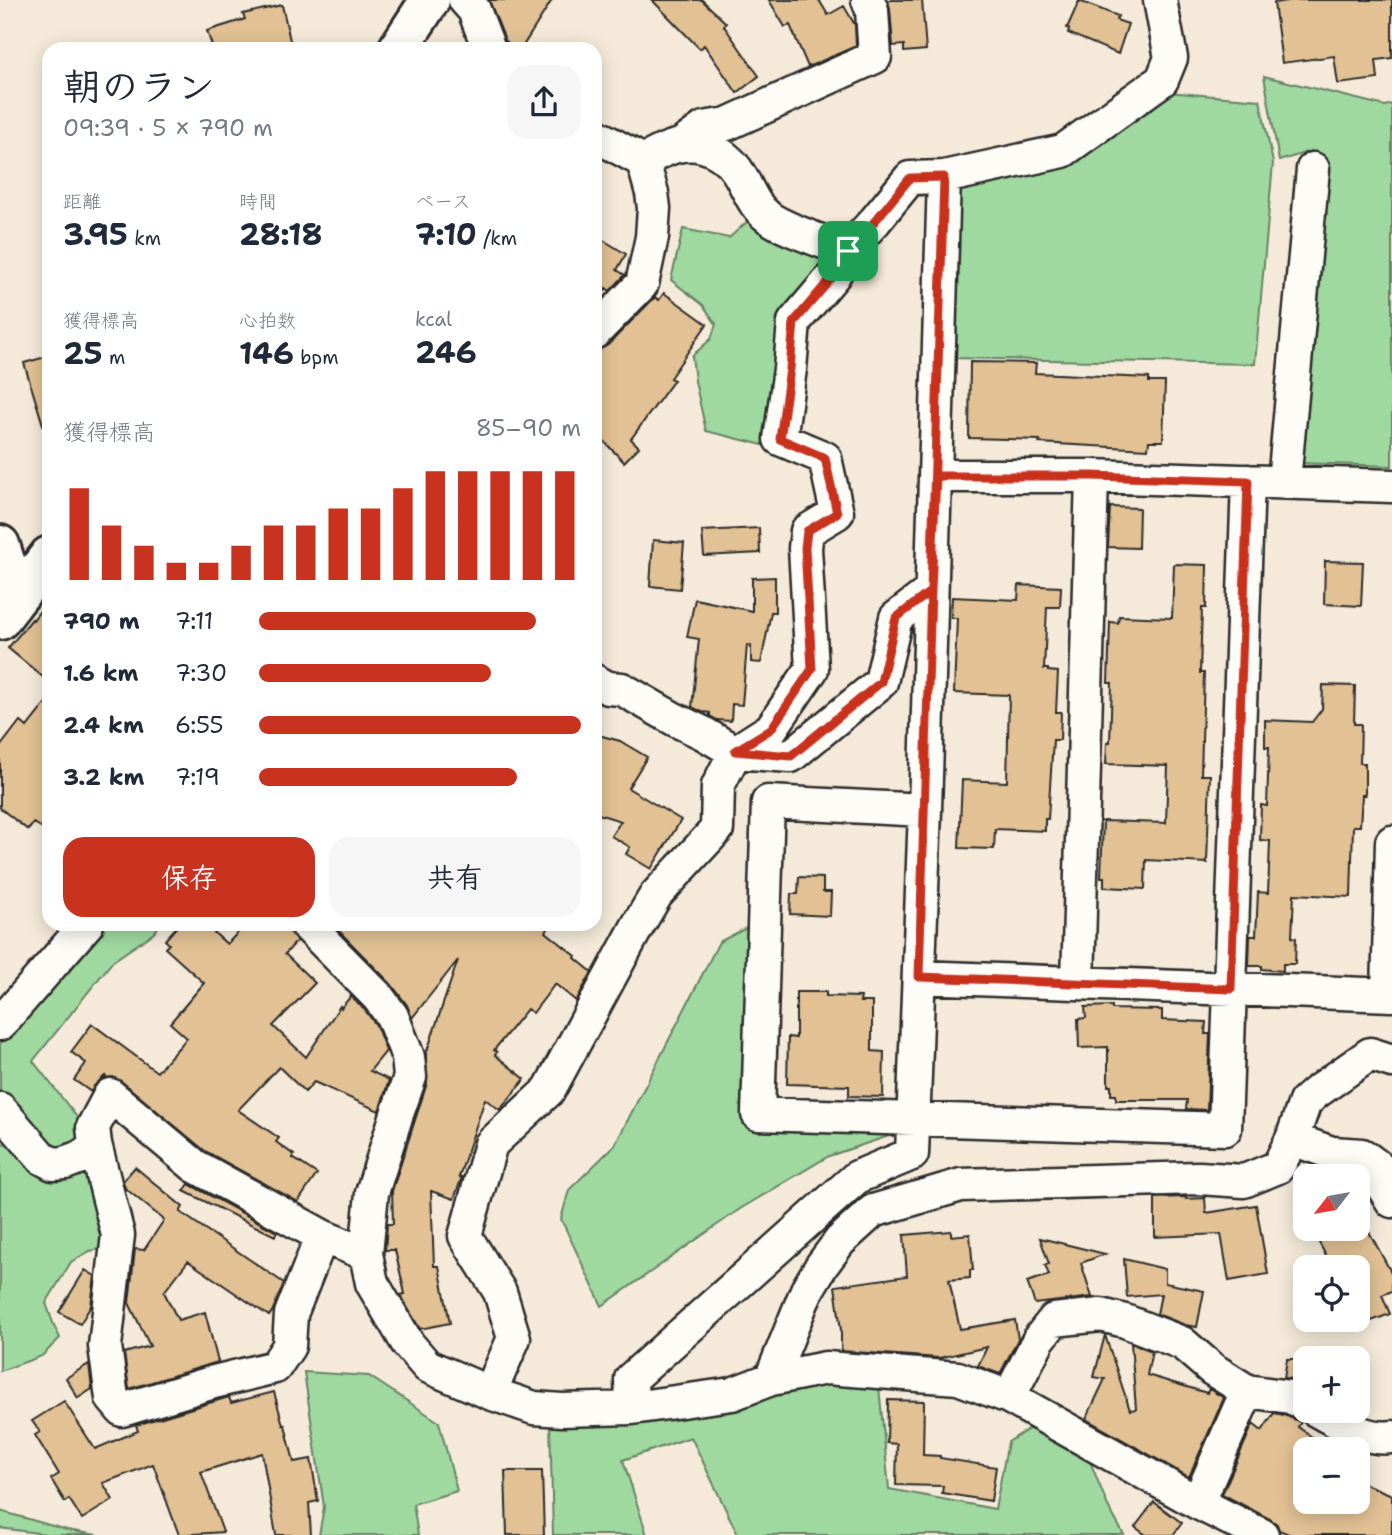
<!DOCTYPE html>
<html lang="ja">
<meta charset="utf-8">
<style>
:root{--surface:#fff;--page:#f6f6f7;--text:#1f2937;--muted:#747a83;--accent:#c8321e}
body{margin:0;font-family:"Shantell Sans","Klee One",sans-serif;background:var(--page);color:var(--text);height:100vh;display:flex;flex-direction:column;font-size:26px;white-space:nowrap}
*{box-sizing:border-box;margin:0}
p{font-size:23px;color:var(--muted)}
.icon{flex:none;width:38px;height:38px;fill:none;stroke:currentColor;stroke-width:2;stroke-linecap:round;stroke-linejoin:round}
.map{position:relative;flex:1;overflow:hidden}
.sheet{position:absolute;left:42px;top:42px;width:560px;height:889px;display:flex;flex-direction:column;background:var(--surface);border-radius:21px;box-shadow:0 4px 18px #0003}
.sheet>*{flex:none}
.needle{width:46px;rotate:239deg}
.buttons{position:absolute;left:1293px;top:1164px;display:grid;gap:14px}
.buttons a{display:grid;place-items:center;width:77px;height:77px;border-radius:14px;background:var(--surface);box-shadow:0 4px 18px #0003;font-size:35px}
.pin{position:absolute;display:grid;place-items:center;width:60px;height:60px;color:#fff;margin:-30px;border-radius:14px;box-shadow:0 4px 10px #0006}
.round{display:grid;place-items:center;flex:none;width:74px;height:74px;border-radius:21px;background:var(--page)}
.summary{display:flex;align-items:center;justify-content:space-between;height:119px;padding:0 21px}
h1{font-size:38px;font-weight:700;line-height:52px}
.metrics{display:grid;grid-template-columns:repeat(3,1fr);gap:10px;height:119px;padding:7px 21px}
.metrics div{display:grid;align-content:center}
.metrics b{font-size:30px;font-weight:700}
.metrics small{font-size:19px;font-weight:400}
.metrics p{font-size:19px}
.chart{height:196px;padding:14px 21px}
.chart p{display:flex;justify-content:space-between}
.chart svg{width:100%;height:126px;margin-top:7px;stroke:var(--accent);stroke-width:6}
.action{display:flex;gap:14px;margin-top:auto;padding:14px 21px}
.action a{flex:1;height:80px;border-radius:21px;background:var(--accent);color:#fff;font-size:28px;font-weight:700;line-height:80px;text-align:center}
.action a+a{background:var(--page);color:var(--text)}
ul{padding:0 21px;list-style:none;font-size:23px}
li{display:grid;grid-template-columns:112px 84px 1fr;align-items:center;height:52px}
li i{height:18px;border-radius:9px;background:var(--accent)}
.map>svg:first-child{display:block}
.green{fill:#9fd99f;stroke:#658265;stroke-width:2}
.building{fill:#e2c194;stroke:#2b2b2b;stroke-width:2}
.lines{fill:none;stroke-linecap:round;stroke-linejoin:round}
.minor-casing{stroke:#2b2b2b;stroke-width:37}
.tertiary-casing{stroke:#2b2b2b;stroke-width:44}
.secondary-casing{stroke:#2b2b2b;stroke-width:44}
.minor{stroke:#fdfcf7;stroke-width:32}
.tertiary{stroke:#fdfcf7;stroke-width:38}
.secondary{stroke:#fdfcf7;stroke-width:38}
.route-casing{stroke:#fff;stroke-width:14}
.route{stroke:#c8321e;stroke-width:9}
</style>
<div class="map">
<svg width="1392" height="1535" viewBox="0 0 1392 1535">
<rect width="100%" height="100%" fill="#f5ead9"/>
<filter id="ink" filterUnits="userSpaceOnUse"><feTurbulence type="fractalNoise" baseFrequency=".0143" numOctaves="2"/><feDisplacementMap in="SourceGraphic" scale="14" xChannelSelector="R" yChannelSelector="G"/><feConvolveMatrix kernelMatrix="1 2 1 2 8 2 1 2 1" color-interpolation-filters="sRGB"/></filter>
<g filter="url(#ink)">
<path class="green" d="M1264,76L1385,106L1392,104V466L1297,463L1326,165L1311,151L1279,161Z
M1167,92L1260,100L1273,163L1255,364L949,358L957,198L964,186Z
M749,220L821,254L824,268L767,446L706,431L695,381L692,356L711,339L716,324L703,305L671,280L683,229L729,238Z
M100,924H160L154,933L113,961L33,1061L84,1126L72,1148L53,1156L0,1104V1036Z
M750,926L745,1126L888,1131L892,1135L829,1156L740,1209L602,1306L561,1219L569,1190L615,1145L719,942Z
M10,1143L88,1167L109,1247L90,1251L71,1262L46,1303L53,1323L60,1338L42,1356L0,1371V1144Z
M304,1372L369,1376L439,1422L457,1491L413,1504L418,1535H319L324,1507Z
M878,1376L889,1489L995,1509L1008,1442L1040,1422L1089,1459L1108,1506L1124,1535H738L691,1437L623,1460L647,1535H553L550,1421L826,1377Z
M0,1511L67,1530L97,1535H53L0,1528Z"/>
<path class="building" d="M489,0H552L521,49H514L505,40Z
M652,0H702L726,23L724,26L759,76L737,93L704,45L700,49Z
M769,0H819L828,15L844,6L855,25L856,46L808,67L790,25L785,27Z
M888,0H922L926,50L904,52V45L893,46L890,9Z
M1293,0H1392V58L1376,60L1378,79L1338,84L1334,56L1282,63L1274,3Z
M1079,1L1118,16L1116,20L1128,24L1118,54L1068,33L1069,29L1067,28Z
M282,5L292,49H213L207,31L245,19L243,14Z
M595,235L626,254L617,270L625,275L610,291L606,288L595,306Z
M664,293L707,324L670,378L674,380L631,439L639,447L624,462L595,432V352L608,345L655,297L659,300Z
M49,356V427L44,428L24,363Z
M970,362L1036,363L1035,373L1149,378V382H1165L1163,441H1149L1148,449L1039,443L1040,440L969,438Z
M1110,507L1139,508L1138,548L1108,547Z
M759,528L760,553L704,556L702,531Z
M653,540L684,543L680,589L650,586Z
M1325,561L1363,562L1361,606L1324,604Z
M1174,564L1207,565L1206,608H1202L1200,673H1204L1201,775H1210L1207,863L1146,860L1145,889L1104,887V877H1101L1103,821L1166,823L1168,766L1106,764L1107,742H1110L1112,683H1108L1110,622L1118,623L1119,616L1172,618Z
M775,577V612H771L761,663L751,662V646L747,645L742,705L732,704L731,721L717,720L710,716V713L702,712L692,707L699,639L687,637L695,599L752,611V578Z
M1019,585L1061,587L1060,607H1047L1044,669H1048V671L1058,672L1056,712H1061L1060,740H1053L1048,819H1045V831L995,829L994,849L959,848L962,780L1007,782L1009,695L954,693L957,618H951L952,597L1018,600Z
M49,599V682L8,648L32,619L33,620Z
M1323,685L1355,686L1354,724H1361L1360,763H1365V795H1362L1360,826H1353L1351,897L1294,894L1292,937L1296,938L1295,964H1283V971L1262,969V966H1249L1250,936H1256L1258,892L1268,893L1270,841L1260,840L1261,805L1267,806L1269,747H1265V720L1312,722L1322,709Z
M49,699V832L34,823L28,830L0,808V747L20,721L27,727Z
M595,734L620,741L647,757L628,788L681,820L651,869L626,854L630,847L611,836L621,821L595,813Z
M799,877L823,878V892H831L830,916L790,914L791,894H798Z
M179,924H204L227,944L246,924H288V929L297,941L285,954L315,983L273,1026L306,1057L340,1006L341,1008L351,996L364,1009L376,1025L386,1051L370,1071L389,1080L379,1111L314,1082L305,1092L279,1067L238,1110L279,1138L276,1142L294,1155L293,1158L317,1174L298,1202L205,1151L121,1081L113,1077L107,1078L105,1076L94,1086L91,1092L74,1080L86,1063L71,1052L92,1024L157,1072L187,1038L170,1023L204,983L165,948L169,944L165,940Z
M332,924H551L546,932L576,956L575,958L592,972L576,1001L555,984L533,1013L527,1009L494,1050L497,1052L495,1055L525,1079L500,1110L485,1099L459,1177H462L454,1199L431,1191L434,1266H439L450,1323L420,1329L400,1295L405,1294L395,1250H385L387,1224H393L392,1191L427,1083L426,1054L458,960L412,1018L407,1005L391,984Z
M796,992H826V996L861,997L860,1002H872V1051L884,1052L883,1097L849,1096V1086L787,1084L788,1037L796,1038Z
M1112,1006V1009L1162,1010V1020L1206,1022L1205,1034H1210L1207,1110L1186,1109L1187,1100H1116V1095H1111V1086H1108V1047L1079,1048L1078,1019L1086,1018L1085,1007Z
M135,1167L183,1207L180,1212L284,1283L273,1310L269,1316L188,1261L164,1292L178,1320L205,1312L218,1362L129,1389L124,1353L150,1346L129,1303L135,1249L144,1250L164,1220L125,1188L123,1181Z
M189,1184L277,1232L275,1236L184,1191Z
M1186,1197V1199L1205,1198L1206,1213L1256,1205L1268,1274L1229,1281L1221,1234L1155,1237V1198Z
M1311,1228H1367L1392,1274V1291L1382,1295L1390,1314L1358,1326V1267H1332Z
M951,1231V1236L970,1234L973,1270H970V1278L949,1280L960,1329L1015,1320L1018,1339L1000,1374L978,1366L987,1347L939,1358L841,1351V1330L835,1286L907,1276L904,1235Z
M1040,1238L1105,1254L1081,1263L1092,1297L1035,1304L1027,1282L1049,1275L1045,1265L1049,1264Z
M1124,1259L1165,1269V1283L1204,1291L1197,1327L1185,1325L1157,1314L1161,1294L1127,1297Z
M85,1270L95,1276L91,1306L80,1324L59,1312Z
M1105,1335L1130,1410L1136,1409L1131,1343L1152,1351L1147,1375L1207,1393L1209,1389L1224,1398L1189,1477L1086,1419L1105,1379L1094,1377Z
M1287,1359H1306V1384L1293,1379L1284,1378Z
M89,1364L92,1389L78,1398L66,1378Z
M274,1392L283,1425H285L294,1462L311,1459L318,1501L309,1503L311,1535H276L262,1453L201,1472L223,1532L179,1535L153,1464L103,1483L113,1500L82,1519L69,1499L65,1502L51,1479L59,1474L35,1435L40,1432L32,1421L64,1401L95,1449L138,1431L136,1425L229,1397L231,1403Z
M888,1400L924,1401L923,1455L940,1456V1458L996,1467L991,1501L942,1493L943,1486L896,1485L897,1444L887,1443Z
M1274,1413L1284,1415L1301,1422L1298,1427L1329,1449H1306V1502H1358V1481L1392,1495V1535H1291L1279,1530L1277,1524L1270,1519L1222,1494L1253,1424L1262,1431Z
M505,1471H542L544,1535H507Z
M1154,1502L1182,1523L1173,1535H1146L1135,1527Z"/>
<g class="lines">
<g class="minor-casing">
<path id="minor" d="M465,0L474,10L489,49
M595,135L643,161L652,193L654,208L652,237L642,284L595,332
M681,145L704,128L727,124L875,57L872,10L868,0
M643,161C655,155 669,146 683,145C707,142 730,156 741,177C749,191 754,206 768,217C785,230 826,242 847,251L875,221L910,178L944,177L1063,151L1162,80L1171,58L1160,0
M936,476H1092L1392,486
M1284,482L1313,169
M595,681L608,688L622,689L674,719L703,733L735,752L791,756L881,682L896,618L931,591
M925,810L768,802L758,1114L1225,1129L1248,481
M306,924L378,997L392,1016L408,1057L410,1077L397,1114L372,1193L366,1254L372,1283L408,1344L427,1366L490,1393L534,1408L562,1410L632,1408L732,1394L771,1379L826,1368L958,1378L1009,1397L1198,1503L1262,1535
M919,977L1392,995
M1078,983L1092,476
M1388,994L1392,842
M0,1024L87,924
M0,1109L42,1158L53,1164L65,1163L83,1156L95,1144L93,1127L110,1095L195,1166L322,1236L366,1254
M1292,1139L1332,1153L1362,1155L1377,1166L1383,1187L1392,1201
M95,1144L118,1235L105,1346L112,1398L122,1410L214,1382L275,1367L289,1346L291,1314L322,1236
M771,1379L807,1290L822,1265L840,1241L873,1211L961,1185L1199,1178L1244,1181L1278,1167L1292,1139L1305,1102L1315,1093L1370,1054L1392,1061
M490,1393L514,1338L500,1292L465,1236L491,1144L549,1090L637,927L656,895L717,829L718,786L735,752L771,729L812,669L805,548L807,531L837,513L825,458L780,439L790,369L794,322L834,275L847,251
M1009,1397L1039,1339L1054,1320L1101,1315L1125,1321L1182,1343L1212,1369L1247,1391L1290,1397L1306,1405
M632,1408L631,1379L857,1177L912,1154L925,810L944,177
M1316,1410C1339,1422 1365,1441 1392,1437
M1198,1503L1247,1391"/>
</g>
<g class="tertiary-casing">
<path id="tertiary" d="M0,545L5,561L20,594"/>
</g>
<g class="secondary-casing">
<path id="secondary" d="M398,49L430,0
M0,620L49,556"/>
</g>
<use href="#minor" class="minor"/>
<use href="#tertiary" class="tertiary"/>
<use href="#secondary" class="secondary"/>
</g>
</g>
<g class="lines" filter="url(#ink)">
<g class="route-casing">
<path id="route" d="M848,251L875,221L910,178L944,177C940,315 935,453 931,590C926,719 924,848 919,977L1231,989L1248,481L1092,476H936L931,591L896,618L881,682L791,756L735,751L771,729L812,669L805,548L807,531L837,513L825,458L780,439L790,369L794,322L834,275L848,251"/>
</g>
<use href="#route" class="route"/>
</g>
</svg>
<div class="buttons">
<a><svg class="needle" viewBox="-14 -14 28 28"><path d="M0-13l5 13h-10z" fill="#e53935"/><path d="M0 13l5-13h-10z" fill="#747a83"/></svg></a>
<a><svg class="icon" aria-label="locate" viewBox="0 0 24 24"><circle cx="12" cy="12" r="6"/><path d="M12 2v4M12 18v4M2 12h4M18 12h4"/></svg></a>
<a>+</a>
<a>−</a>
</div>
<div class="pin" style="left:848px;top:251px;background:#1e9e55"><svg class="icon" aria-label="arrive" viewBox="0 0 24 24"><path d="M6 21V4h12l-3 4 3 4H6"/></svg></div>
<section class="sheet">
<div class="summary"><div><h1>朝のラン</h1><p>09:39 · 5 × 790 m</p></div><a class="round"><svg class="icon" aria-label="share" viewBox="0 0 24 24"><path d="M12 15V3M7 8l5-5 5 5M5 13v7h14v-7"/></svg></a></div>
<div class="metrics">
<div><p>距離</p><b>3.95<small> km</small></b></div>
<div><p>時間</p><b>28:18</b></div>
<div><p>ペース</p><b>7:10<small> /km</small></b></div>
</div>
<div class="metrics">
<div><p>獲得標高</p><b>25<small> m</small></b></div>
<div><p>心拍数</p><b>146<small> bpm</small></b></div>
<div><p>kcal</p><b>246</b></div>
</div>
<div class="chart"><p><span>獲得標高</span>85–90 m</p>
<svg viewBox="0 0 160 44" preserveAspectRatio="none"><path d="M5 44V12M15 44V25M25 44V32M35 44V38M45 44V38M55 44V32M65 44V25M75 44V25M85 44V19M95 44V19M105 44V12M115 44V6M125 44V6M135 44V6M145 44V6M155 44V6"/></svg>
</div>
<ul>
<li><b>790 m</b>7:11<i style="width:86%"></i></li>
<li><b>1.6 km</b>7:30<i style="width:72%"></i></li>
<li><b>2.4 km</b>6:55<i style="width:100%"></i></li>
<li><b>3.2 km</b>7:19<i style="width:80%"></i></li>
</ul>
<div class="action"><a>保存</a><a>共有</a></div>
</section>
</div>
